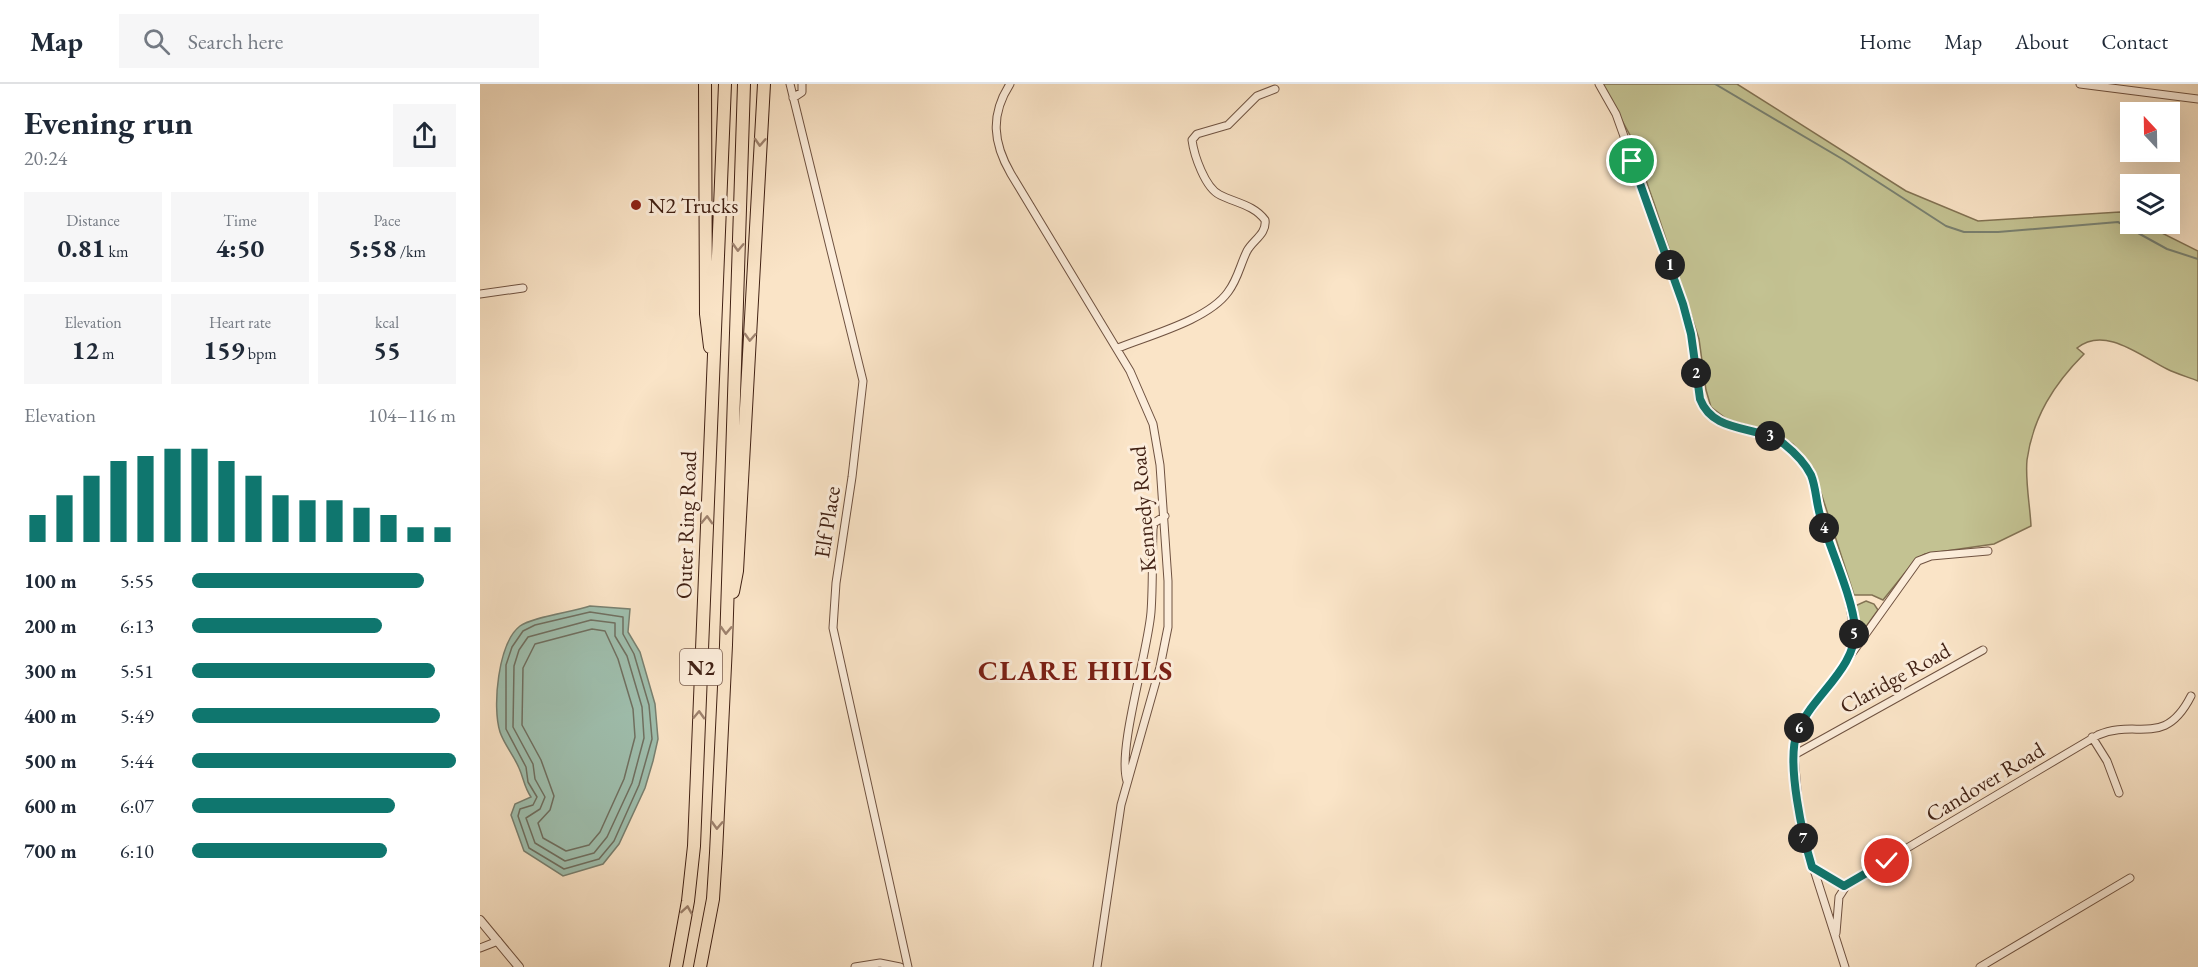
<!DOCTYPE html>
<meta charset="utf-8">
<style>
:root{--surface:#fff;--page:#f6f6f7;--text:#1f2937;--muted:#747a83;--line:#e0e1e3;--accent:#0f766e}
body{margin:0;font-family:"EB Garamond",serif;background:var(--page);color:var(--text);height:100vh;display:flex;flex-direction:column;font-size:22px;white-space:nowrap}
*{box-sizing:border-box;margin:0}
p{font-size:20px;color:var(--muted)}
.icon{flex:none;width:33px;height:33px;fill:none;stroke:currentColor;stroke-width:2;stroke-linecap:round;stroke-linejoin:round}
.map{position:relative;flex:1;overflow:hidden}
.panel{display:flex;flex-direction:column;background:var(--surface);width:480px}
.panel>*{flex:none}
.needle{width:39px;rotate:338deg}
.buttons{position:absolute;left:1640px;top:18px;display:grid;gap:12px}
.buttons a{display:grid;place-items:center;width:60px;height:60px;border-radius:0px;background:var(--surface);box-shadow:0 6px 24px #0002;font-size:30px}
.pin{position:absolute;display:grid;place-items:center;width:51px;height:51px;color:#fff;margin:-26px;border:3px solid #fff;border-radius:50%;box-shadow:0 2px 6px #0007}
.km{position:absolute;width:30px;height:30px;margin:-15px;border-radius:50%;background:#222;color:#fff;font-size:16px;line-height:30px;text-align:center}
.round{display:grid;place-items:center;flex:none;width:63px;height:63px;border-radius:0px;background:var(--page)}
.overview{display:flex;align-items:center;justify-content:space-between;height:102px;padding:0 24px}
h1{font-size:33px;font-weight:700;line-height:45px}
.metrics{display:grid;grid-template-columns:repeat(3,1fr);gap:9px;height:102px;padding:6px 24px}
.metrics div{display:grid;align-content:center;border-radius:0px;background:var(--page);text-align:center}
.metrics b{font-size:26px;font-weight:700}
.metrics small{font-size:16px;font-weight:400}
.metrics p{font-size:16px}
.chart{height:168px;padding:12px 24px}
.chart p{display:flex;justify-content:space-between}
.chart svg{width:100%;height:108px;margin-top:6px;stroke:var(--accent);stroke-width:6}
ul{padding:0 24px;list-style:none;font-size:20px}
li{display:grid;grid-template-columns:96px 72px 1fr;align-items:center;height:45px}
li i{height:15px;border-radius:8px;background:var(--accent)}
header{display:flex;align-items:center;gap:36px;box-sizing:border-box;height:84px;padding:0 30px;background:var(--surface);border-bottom:2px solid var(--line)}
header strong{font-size:28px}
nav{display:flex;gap:33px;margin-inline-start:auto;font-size:21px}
.search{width:420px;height:54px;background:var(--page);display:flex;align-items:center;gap:15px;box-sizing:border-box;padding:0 21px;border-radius:0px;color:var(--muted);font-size:22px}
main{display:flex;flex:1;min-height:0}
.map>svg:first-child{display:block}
.green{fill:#c3c292;stroke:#827253;stroke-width:1.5}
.water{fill:#9fbfae;stroke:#798070;stroke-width:1.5}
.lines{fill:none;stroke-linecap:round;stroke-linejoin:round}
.shore{stroke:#707061;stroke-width:1.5}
.stream{stroke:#798070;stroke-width:2}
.minor-casing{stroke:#6f5241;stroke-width:9}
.tertiary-casing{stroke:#6f5241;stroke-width:10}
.motorway-casing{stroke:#412114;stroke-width:14}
.minor{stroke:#fceddb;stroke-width:7}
.tertiary{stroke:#fceddb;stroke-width:8}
.motorway{stroke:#fae4c7;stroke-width:12}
.oneway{stroke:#9e826e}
.route-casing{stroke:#fff;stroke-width:12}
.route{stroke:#0f766e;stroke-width:8}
.poi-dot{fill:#8f2418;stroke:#fceddb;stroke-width:2}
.labels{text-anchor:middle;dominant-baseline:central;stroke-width:6;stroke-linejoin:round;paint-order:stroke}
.shield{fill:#fceddb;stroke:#795e50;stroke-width:1.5}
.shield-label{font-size:21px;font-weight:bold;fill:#412114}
.poi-label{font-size:22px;fill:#412114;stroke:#fceddb;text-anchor:start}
.street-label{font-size:22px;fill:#412114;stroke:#fceddb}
.district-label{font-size:28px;font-weight:bold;letter-spacing:1.5px;fill:#7a1f14;stroke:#fceddb}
</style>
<header>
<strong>Map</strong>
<div class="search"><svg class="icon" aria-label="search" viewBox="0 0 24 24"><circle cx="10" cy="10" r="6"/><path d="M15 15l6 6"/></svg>Search here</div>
<nav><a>Home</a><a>Map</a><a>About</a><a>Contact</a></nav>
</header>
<main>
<section class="panel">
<div class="overview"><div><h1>Evening run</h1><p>20:24</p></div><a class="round"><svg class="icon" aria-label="share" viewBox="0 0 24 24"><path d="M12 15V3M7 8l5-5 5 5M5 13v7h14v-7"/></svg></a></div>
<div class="metrics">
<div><p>Distance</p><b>0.81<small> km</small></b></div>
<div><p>Time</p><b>4:50</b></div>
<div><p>Pace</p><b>5:58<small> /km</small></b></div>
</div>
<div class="metrics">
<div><p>Elevation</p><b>12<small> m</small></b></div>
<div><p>Heart rate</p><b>159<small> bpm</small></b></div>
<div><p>kcal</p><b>55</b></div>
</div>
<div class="chart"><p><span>Elevation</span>104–116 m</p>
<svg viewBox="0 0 160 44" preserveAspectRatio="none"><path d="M5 44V33M15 44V25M25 44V17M35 44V11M45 44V9M55 44V6M65 44V6M75 44V11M85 44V17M95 44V25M105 44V27M115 44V27M125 44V30M135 44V33M145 44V38M155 44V38"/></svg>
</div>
<ul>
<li><b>100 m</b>5:55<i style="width:88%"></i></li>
<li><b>200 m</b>6:13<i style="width:72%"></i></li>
<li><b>300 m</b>5:51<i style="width:92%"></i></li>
<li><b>400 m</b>5:49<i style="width:94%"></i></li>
<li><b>500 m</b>5:44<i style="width:100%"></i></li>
<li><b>600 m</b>6:07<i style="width:77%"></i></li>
<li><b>700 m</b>6:10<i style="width:74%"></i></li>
</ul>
</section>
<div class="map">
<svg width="1718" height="883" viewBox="0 0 1718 883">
<rect width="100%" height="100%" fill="#fae4c7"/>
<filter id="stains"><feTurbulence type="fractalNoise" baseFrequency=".00333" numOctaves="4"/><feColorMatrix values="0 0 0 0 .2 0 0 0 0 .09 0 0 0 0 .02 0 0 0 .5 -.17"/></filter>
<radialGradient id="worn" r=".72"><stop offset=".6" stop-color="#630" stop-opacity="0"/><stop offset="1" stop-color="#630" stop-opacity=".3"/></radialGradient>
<path class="green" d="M1122,0H1257L1426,107L1498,137L1640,128L1650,133V140H1664L1718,167V297C1708,293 1697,290 1687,285C1662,273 1625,241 1597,264L1604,270C1574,300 1553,333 1547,376C1545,397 1550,421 1551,442L1514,460L1445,470L1436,475L1403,516L1392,511H1374L1333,384L1313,360L1294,348L1248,336L1231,323L1226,306L1219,255L1175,122L1151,53Z
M1386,517L1394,520L1398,526L1380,551L1375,522Z"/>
<path class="water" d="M110,522L150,525L148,548L160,568L175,620L178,655L173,677L165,704L139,760L123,780L83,792L44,767L31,731L35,720L51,713C44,703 44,695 39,684C34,672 24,660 20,648C12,623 18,559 40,542C52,533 92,528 110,522Z"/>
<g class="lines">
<path class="shore" d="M110,528L143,533V550L154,570L169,621L172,655L159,701L134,757L119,775L84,785L49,764L38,732L40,725L53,721L57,713L48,698L46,683L26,645V581L32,563L43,547L55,541Z
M111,536L135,539V552L147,572L162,623L164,654L152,699L127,753L114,769L85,777L55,759L46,734L60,725L65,713L55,695L53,680L33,643L34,582L39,566L48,553Z
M112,545L125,547L138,575L153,625L155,653L144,695L120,748L109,761L86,767L63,754L58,739L70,726L74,712L61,676L42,641L43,584L55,560Z"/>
<path class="stream" d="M1235,0L1364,76L1466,142L1484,148H1518L1638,138L1687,165L1718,175"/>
<g class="minor-casing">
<path id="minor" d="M310,0L383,297L372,393L356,499L353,544L428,883
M530,0C510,31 513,59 531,90L650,287L673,340L680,381L688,497V543L680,583L641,721L617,883
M1119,0L1136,30L1193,189L1211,250L1220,315C1234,351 1278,340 1305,361C1315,369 1326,379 1331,392C1335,403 1336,416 1339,428C1351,473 1380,521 1372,569
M1600,0L1718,15
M313,14L322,8V0
M0,210L43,204
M638,264C670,251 728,236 748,208C758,195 760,181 767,167C773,156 787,150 785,136C774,121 756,119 740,111C725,104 714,71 712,56L717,50L748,41L777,12L795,5
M1612,653L1627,677L1639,709
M1314,671L1503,566
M647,697C637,666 668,568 671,528C673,501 672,473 673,445L674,439L685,432
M1333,783L1364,802
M1356,849L1359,813L1368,799L1618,651C1657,634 1684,665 1711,612
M0,864L18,857
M375,883L400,879L420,883
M1365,883L1320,742L1314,671L1317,646L1438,477L1451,472L1508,467
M1500,883L1650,794"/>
</g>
<g class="tertiary-casing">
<path id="tertiary" d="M0,836L39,883"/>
</g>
<g class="motorway-casing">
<path id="motorway" d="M225,0L226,230L230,263
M253,508L257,487L284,0
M196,883L208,817L214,762L245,0
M220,883L233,815L236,769L246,561L264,0"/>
</g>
<use href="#minor" class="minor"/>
<use href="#tertiary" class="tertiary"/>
<use href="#motorway" class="motorway"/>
</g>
<defs><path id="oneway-chevron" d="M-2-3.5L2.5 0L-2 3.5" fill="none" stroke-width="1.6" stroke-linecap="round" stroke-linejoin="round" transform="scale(1.5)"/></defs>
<g class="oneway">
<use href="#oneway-chevron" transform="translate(280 58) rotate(93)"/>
<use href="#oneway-chevron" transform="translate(258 163) rotate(92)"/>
<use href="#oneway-chevron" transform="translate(270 253) rotate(93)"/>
<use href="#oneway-chevron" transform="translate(227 436) rotate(-88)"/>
<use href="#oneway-chevron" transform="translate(246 546) rotate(92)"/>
<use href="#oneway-chevron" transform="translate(219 631) rotate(-88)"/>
<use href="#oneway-chevron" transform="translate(237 741) rotate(92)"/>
<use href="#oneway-chevron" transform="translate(207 826) rotate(-81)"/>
</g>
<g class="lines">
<g class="route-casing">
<path id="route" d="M1152,77L1203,220L1211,250L1220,315C1234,351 1277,340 1304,360C1314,368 1325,379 1331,391C1336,403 1336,418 1340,431C1349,462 1373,514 1375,544C1377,585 1330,613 1317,649C1306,679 1323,753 1332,783L1364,802L1407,777"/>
</g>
<use href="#route" class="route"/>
</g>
<circle class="poi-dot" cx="156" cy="121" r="6"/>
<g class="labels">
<rect class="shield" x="200" y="565" width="42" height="36" rx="4.5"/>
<g class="shield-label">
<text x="221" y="583">N2</text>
</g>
<g class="poi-label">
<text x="168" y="121">N2 Trucks</text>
</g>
<g class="street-label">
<text transform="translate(663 425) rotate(-95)">Kennedy Road</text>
<text transform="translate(347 438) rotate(-81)">Elf Place</text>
<text transform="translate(206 441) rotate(-88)">Outer Ring Road</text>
<text transform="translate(1415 594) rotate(-29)">Claridge Road</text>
<text transform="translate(1505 698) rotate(-31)">Candover Road</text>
</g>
<g class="district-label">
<text x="596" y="586">CLARE HILLS</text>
</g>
</g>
<rect width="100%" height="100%" filter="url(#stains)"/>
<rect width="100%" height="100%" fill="url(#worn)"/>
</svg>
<div class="buttons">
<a><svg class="needle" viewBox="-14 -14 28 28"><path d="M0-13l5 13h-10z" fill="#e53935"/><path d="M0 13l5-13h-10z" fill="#747a83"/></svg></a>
<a><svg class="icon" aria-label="layers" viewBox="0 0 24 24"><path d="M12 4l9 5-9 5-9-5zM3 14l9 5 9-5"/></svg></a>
</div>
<div class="pin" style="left:1152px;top:77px;background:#1e9e55"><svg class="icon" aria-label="arrive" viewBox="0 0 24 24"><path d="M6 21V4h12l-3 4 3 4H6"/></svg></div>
<div class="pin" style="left:1407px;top:777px;background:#d93025"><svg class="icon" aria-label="check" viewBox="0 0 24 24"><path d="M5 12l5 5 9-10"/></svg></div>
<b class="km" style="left:1190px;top:181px">1</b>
<b class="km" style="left:1216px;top:289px">2</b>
<b class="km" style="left:1290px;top:352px">3</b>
<b class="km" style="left:1344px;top:444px">4</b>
<b class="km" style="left:1374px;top:550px">5</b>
<b class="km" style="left:1319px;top:644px">6</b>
<b class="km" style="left:1323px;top:754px">7</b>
</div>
</main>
